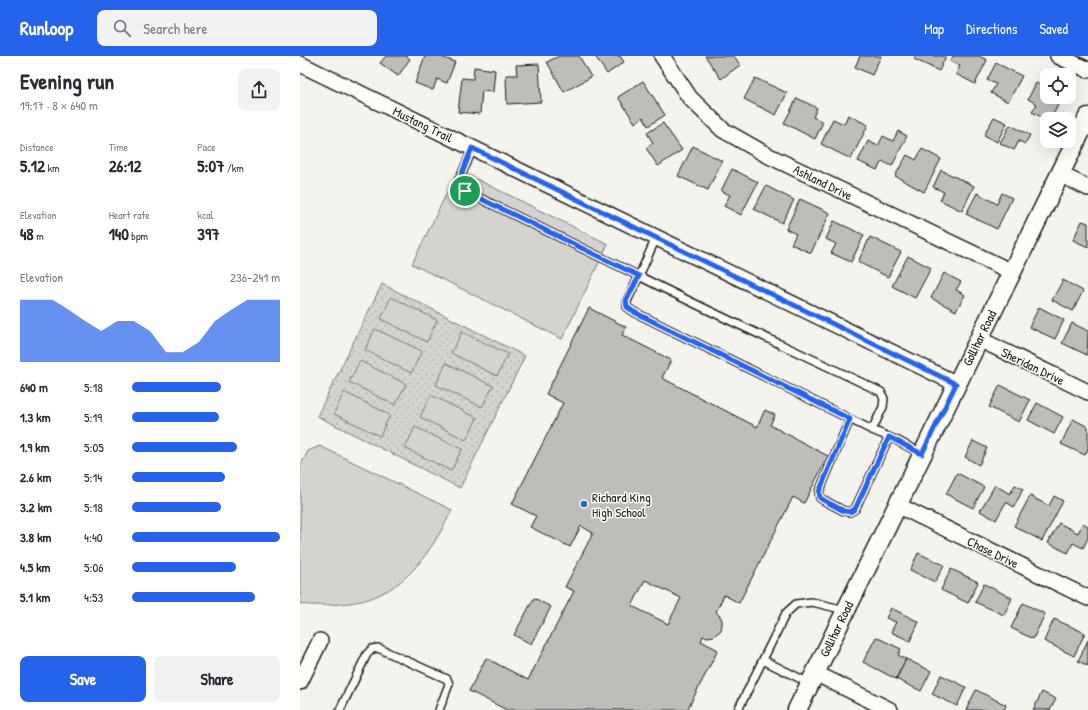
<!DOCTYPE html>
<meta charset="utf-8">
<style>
:root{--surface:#fff;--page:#f2f2f3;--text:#2b2b33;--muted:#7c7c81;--accent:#2563eb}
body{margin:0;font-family:"Patrick Hand",sans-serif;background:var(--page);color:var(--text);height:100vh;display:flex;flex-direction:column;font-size:15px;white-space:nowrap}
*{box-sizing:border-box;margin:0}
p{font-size:13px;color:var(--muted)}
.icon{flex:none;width:22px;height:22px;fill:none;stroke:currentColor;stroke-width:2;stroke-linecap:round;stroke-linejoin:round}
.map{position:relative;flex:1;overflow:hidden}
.details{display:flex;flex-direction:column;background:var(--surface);width:300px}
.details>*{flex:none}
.fabs{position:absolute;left:740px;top:12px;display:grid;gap:8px}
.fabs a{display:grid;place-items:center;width:36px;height:36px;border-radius:8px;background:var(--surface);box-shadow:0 4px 16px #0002;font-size:20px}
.pin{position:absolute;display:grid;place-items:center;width:34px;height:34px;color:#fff;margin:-17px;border:2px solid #fff;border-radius:50%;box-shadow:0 1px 4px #0007}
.round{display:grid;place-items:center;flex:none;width:42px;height:42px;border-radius:8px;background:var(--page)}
.head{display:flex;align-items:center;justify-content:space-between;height:68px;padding:0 20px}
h1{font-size:22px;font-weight:700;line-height:30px}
.metrics{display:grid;grid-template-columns:repeat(3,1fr);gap:6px;height:68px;padding:4px 20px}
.metrics div{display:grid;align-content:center}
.metrics b{font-size:17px;font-weight:700}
.metrics small{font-size:11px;font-weight:400}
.metrics p{font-size:11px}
.chart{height:112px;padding:8px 20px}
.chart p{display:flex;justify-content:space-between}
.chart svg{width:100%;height:72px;margin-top:4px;fill:var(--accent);opacity:.7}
.primary-button{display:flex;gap:8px;margin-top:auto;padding:8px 20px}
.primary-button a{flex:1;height:46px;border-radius:8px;background:var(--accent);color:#fff;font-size:16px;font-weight:700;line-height:46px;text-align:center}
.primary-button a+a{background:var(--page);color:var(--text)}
ul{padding:0 20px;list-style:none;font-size:13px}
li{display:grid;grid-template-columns:64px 48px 1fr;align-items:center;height:30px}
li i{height:10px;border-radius:5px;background:var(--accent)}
header{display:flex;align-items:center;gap:24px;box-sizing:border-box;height:56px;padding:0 20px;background:var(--accent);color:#fff}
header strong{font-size:19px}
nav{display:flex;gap:22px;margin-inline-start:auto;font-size:14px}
.search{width:280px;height:36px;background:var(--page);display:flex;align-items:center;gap:10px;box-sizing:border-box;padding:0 14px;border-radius:8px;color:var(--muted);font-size:15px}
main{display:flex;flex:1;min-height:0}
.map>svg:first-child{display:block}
.grass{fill:url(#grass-dots);stroke:#787876}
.garden{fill:#d4d3cf;stroke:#787876}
.building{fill:#bebdba;stroke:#1c1c1c;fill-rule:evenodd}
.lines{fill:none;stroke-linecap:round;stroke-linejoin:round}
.service-casing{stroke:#1c1c1c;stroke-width:10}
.minor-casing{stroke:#1c1c1c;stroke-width:18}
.tertiary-casing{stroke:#1c1c1c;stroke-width:21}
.service{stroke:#fdfcf7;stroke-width:7}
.minor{stroke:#fdfcf7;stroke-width:15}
.tertiary{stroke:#fdfcf7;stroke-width:18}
.route-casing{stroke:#fff;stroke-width:8}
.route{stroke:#2563eb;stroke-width:5}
.poi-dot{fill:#1f6fb2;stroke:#fdfcf7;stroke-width:1.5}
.labels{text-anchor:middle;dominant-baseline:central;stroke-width:3;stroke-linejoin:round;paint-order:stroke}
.street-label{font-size:13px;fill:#1c1c1c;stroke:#fdfcf7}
.poi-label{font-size:13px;fill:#1c1c1c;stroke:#fdfcf7;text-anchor:start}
</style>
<header>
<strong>Runloop</strong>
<div class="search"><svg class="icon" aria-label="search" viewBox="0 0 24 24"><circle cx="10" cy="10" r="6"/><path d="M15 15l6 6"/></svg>Search here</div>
<nav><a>Map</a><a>Directions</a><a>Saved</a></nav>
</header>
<main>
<section class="details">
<div class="head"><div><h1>Evening run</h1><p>19:17 · 8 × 640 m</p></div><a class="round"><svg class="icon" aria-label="share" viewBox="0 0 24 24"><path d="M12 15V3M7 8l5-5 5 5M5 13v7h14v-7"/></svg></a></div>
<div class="metrics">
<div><p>Distance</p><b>5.12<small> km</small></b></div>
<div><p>Time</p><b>26:12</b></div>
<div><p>Pace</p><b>5:07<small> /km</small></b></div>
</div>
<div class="metrics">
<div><p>Elevation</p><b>48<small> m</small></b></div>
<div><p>Heart rate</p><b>140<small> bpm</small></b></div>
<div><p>kcal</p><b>397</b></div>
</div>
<div class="chart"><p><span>Elevation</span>236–241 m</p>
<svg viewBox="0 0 160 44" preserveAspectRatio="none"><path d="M0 44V6L10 6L20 6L30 12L40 19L50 25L60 19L70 19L80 25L90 38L100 38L110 32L120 19L130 12L140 6L150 6L160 6V44z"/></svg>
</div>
<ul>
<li><b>640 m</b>5:18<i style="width:60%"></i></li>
<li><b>1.3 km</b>5:19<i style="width:59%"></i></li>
<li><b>1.9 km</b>5:05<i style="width:71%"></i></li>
<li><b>2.6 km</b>5:14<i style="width:63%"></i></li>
<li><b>3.2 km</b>5:18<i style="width:60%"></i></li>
<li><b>3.8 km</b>4:40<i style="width:100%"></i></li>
<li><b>4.5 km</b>5:06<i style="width:70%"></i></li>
<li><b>5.1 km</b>4:53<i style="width:83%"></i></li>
</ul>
<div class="primary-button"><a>Save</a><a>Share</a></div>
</section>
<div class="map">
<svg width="788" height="654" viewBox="0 0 788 654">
<defs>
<pattern id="grass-dots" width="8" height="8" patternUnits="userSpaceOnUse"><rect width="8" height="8" fill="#d4d3cf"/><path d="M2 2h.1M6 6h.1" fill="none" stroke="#b5b5b1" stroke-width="1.8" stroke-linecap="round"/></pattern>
</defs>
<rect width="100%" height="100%" fill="#f4f3ee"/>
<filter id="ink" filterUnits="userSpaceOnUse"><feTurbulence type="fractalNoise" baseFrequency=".025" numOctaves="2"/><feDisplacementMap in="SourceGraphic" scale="8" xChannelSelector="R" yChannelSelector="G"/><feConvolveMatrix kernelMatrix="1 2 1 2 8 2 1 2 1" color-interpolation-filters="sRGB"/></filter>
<g filter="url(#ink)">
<path class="grass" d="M82,228L225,300L160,432L17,360Z"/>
<path class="garden" d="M158,114L308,188L262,283L112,208Z
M91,241L137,264L127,286L81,263Z
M75,273L122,295L111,317L65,294Z
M162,276L208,298L197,320L151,297Z
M60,305L106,328L95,349L49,326Z
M146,307L193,330L182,351L136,329Z
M44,336L90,359L80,380L34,358Z
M131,339L177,362L166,384L120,361Z
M115,371L162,393L151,415L105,392Z
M20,390L152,454C135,488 113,525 76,540C65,545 52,547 40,548C27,549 13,550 0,548V411L8,395Z"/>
<path class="building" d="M86,0H106L110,3L98,20L80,7Z
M125,0H139L155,6L147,27L137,23L133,34L115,27Z
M259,0H279L291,21L264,36L247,6Z
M295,0H320L324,6L307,18Z
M405,0H434L440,9L421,23Z
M560,0H581L572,19L555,11Z
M615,0H646L639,15L614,3Z
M653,0H679L687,4L675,28L656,18L660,10L650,5Z
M696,7L722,20L708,46L691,37L696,28L687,24Z
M239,8L241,46L207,48L206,19H217L216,9Z
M174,11L195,14L193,36L182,35L180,58L158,56L162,22L173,23Z
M455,22L487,37L476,59L444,43Z
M343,25L365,59L348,70L343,61L335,67L318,41Z
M736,27L747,32V41H762L751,63H747V64L732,56L737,48L728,43Z
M497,42L517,52L513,61L523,66L515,83L484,67Z
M548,59L568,69L551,103L521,88L533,63L544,68Z
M694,61L707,67L697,86L684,79Z
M363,67L382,94L358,110L346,92L353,87L347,77Z
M710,69L730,79L725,88L719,85L714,94L700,87Z
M598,75L607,80L592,110L582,105L577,114L558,105L568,85L578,90L583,80L593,85Z
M393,90L422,105L408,134L378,120Z
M622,93L641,103L624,136L595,120L607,99L616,104Z
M432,113L458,126L441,159L424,150L430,139L421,135Z
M641,114L674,130L662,155L640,144L644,136L633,131Z
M466,130L494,144L482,167L454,153Z
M677,137L697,148L702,137L712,142L697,173L666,158Z
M500,143L530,157L511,197L491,188L496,178L486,173Z
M534,165L564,179L551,206L531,197L536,188L526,183Z
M782,165L788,167V191L773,184Z
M570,181L601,196L588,221L558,206Z
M608,200L631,212L615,242L592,230Z
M644,217L661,226L656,234L665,239L656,255L631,242Z
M763,224L783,235L773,255L752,244Z
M739,251L764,264L755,283L729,271Z
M289,252L326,271L322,279L371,304L362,322L457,371L465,354L475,359L470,369L528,400L504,447L493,441L439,547L424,539L416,556L420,560L422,564V569L421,574L414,580L407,581L403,580L401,585L418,594L387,654H207L169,635L186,602L228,624L274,535L265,531L293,477L281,470L270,491L230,471L236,460L212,448L263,347L246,338ZM345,524L381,542L368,568L332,550Z
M772,267L788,275L787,299L762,287Z
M700,329L730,344L719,366L689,351Z
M737,347L763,361L754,378L728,364Z
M773,363L788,371V393L785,399L761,388Z
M673,385L687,392L679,409L665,401Z
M657,417L684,431L673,452L646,438Z
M695,429L710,438L715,429L723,433L714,451L706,446L696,464L680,455Z
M730,440L749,450L754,440L763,445L742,485L714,470Z
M759,467L778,477L783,467L788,470V482L783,492L773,487L768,497L748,487Z
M618,497L644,509L635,526L610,514Z
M651,513L678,526L668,547L641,534Z
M684,528L712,542L704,559L675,546Z
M234,542L251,551L231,588L214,579Z
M723,547L745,558L733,583L711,572Z
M591,552L619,566L610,585L591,576L596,566L586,562Z
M754,563L785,577L774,600L744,585Z
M576,581L601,593L598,599L606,603L596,623L563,606Z
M788,584V610L778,605Z
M606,603L631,615L621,635L596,623Z
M641,619L666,631L657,650L632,638Z
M676,634L706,649L704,654H666Z
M742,636L756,643L750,654H733Z"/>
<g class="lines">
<g class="service-casing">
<path id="service" d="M173,92L160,122L161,129L165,135L339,220L356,182
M550,363L519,436L520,442L525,445L544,455L550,456L555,453L589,381
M572,374L334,256L327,251V245L339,220C419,261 501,297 581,336L584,343L583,351L572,374L596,384L622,398
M463,604L509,627
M40,654L67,598L72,593L78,592L147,623L149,628L139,654
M438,654L486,557L496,548L512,546L545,554"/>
</g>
<g class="minor-casing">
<path id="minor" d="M362,0L390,42L423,74L467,99L712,216
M758,0L788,14
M0,8L657,328
M760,118L788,132
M679,283L788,336
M597,449L788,542
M515,617L590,654
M0,626L20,585"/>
</g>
<g class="tertiary-casing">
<path id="tertiary" d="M497,654L788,61"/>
</g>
<use href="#service" class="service"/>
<use href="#minor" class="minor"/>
<use href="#tertiary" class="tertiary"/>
</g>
</g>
<g class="lines" filter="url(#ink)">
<g class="route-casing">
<path id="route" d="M172,92L656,328L622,398L589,381L555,453L550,456L544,455L525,445L520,442L519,436L550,363L334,256L327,251L326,245L339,220L165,135L161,130L160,122Z"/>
</g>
<use href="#route" class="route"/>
</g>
<circle class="poi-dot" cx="284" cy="448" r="4"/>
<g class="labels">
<g class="street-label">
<text transform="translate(123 68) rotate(26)">Mustang Trail</text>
<text transform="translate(523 126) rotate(26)">Ashland Drive</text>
<text transform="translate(679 282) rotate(-64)">Gollihar Road</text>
<text transform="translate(733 310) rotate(26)">Sheridan Drive</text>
<text transform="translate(693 496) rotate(26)">Chase Drive</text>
<text transform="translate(536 573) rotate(-64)">Gollihar Road</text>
</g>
<g class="poi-label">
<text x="292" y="441">Richard King<tspan x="292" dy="15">High School</tspan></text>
</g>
</g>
</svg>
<div class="fabs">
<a><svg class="icon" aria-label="locate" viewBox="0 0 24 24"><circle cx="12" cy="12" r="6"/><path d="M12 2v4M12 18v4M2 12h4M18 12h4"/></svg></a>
<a><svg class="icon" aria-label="layers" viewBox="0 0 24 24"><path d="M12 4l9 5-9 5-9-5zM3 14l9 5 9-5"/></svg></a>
</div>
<div class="pin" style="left:165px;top:135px;background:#1e9e55"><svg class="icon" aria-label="arrive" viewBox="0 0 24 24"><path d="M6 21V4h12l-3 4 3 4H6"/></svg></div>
</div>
</main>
